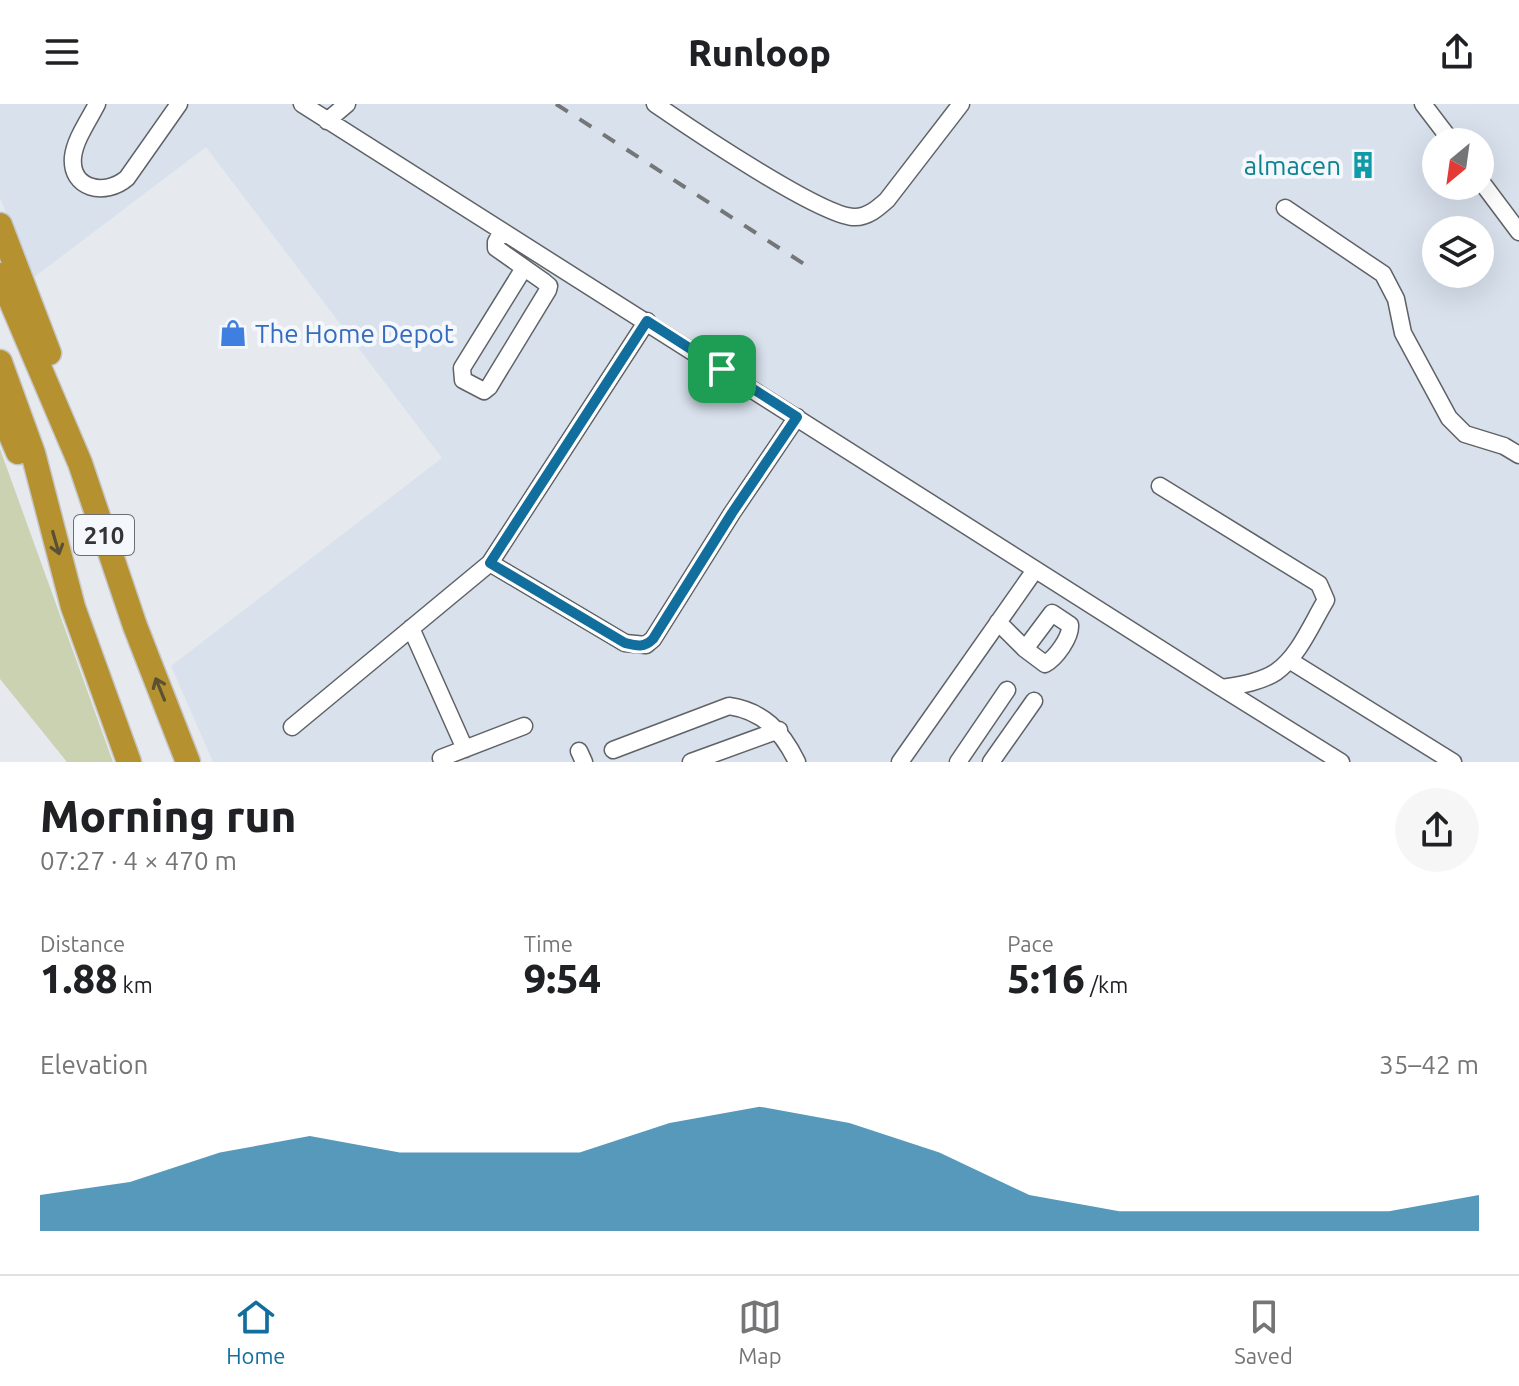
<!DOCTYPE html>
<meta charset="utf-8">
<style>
:root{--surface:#fff;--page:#f6f6f6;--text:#202124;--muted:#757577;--line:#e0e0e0;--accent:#116e9d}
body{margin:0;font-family:Ubuntu,sans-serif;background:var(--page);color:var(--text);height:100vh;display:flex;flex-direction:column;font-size:30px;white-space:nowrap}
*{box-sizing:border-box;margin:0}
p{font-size:26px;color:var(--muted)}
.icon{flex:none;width:44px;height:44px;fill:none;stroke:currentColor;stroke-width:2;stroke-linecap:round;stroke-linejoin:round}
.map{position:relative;height:658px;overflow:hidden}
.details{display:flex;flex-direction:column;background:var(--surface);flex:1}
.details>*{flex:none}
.needle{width:52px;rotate:209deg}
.buttons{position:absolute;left:1422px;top:24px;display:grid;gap:16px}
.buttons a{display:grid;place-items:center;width:72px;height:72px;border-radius:50%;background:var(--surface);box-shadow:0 8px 32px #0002;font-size:40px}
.pin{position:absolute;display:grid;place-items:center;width:68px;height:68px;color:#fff;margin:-34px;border-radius:16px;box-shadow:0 4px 12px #0006}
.round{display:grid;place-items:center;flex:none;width:84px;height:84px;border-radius:42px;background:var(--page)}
.headline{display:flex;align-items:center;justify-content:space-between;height:136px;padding:0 40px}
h1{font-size:44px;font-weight:800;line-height:60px}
.figures{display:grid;grid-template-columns:repeat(3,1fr);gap:12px;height:136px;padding:8px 40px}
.figures div{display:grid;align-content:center}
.figures b{font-size:40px;font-weight:800}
.figures small{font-size:22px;font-weight:400}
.figures p{font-size:22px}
.chart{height:224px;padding:16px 40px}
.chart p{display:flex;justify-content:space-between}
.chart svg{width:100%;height:144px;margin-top:8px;fill:var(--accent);opacity:.7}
header{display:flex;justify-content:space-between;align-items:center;height:104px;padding:0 40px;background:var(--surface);font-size:36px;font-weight:800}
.dock{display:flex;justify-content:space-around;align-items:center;height:112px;border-top:2px solid var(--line);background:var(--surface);font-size:22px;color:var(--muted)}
.dock a{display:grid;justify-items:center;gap:4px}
.dock .active{color:var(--accent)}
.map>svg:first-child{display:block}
.built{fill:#d8e1ec;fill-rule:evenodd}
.green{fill:#cad2b1}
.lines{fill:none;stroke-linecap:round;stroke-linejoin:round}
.minor-casing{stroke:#5f6266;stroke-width:19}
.highway-casing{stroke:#c6c6c7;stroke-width:27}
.minor{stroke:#fff;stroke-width:16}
.highway{stroke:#b6912f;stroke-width:24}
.rail{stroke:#747678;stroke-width:4;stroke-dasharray:14 14;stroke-linecap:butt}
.oneway{stroke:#5a5034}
.route-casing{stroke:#fff;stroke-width:16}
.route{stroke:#116e9d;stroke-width:10}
.labels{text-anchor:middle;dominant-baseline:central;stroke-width:8;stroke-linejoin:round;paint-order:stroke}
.shield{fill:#f4f7fc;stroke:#6d6e71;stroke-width:2}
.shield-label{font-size:24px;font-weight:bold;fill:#333436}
.culture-label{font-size:26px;fill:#0d838f;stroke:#f4f7fc;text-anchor:end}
.shop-label{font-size:26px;fill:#366cbe;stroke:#f4f7fc;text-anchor:start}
</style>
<header><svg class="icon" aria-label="menu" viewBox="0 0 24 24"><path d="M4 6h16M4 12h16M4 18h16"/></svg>Runloop<svg class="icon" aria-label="share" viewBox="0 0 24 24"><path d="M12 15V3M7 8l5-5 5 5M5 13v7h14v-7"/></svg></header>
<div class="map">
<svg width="1519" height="658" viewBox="0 0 1519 658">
<rect width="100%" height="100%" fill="#e6eaee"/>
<path class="built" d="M0,0H1519V658H213L171,562L442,354L206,43L33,174L0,94ZM1436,38H1480V82H1436ZM1436,126H1480V170H1436Z"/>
<path class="green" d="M0,345L113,658H67L0,575Z"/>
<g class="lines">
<g class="minor-casing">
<path id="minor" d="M97,0C89,16 75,35 73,53C70,85 105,93 127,74L179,0
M302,0L1222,584C1240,581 1261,578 1276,568C1299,552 1312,519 1326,496L1319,480L1160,382
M655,0C687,22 823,114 855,113C868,113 878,104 887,96L961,0
M1423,0L1452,38
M327,17L347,0
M1480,76L1519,128
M1285,104L1383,170L1396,195L1403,229L1449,314L1465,330L1504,342L1519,351
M502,127L496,138V144L543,177L549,182L548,186L489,283L484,287L463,276L462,264L524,164
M647,217L490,459L625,539L646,541L653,535L732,409L797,313
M998,518L1025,545L1045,560C1056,554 1071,533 1070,521L1052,509L1025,545
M411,524L465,645
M1289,556L1453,658
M1222,584L1341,658
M292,623L490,459
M613,646L729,602C763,607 782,627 797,658
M579,647L584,658
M441,654L524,622
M691,658L779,626
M900,658L1035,466
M958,658L1007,586
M991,658L1034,597"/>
</g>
<g class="highway-casing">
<path id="highway" d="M0,121L49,249
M0,171L80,359L135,522L188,658
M0,258L33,349L73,503L129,658
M0,306L18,348"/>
</g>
<use href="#minor" class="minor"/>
<use href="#highway" class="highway"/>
<path class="rail" d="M556,0L804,160"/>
</g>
<defs><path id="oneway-shaft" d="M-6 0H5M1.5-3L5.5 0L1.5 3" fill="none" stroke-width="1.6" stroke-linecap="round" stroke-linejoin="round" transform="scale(2)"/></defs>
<g class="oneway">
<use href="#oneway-shaft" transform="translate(56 439) rotate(74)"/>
<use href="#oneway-shaft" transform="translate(160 585) rotate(-112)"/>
</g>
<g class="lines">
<g class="route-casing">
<path id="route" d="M647,217L797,313L732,409L653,535C644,544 637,542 625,539L490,459Z"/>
</g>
<use href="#route" class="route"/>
</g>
<defs>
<g id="building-bare" transform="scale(2.16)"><path d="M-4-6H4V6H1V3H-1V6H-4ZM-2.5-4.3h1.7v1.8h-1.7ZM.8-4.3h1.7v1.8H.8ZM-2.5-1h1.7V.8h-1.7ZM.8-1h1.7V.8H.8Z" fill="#0f9aa8" stroke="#f4f7fc" stroke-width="2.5" paint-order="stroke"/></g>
<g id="shop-bare" transform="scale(2.16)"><path d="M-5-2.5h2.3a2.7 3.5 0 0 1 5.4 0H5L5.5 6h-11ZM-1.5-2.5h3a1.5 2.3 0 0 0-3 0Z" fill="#3f7fe0" stroke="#f4f7fc" stroke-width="2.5" paint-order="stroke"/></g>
</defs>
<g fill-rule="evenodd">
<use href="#building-bare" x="1363" y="61"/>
<use href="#shop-bare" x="233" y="229"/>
</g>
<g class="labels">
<rect class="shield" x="74" y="411" width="60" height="40" rx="6"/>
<g class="shield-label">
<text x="104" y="431">210</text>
</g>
<g class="culture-label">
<text x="1341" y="61">almacen</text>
</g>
<g class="shop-label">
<text x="255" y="229">The Home Depot</text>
</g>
</g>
</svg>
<div class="buttons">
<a><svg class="needle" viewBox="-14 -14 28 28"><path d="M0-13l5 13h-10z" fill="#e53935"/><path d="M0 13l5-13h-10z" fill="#757577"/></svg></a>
<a><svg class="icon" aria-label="layers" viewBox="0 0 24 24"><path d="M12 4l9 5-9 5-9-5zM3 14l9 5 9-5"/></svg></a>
</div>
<div class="pin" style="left:722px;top:265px;background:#1e9e55"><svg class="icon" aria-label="arrive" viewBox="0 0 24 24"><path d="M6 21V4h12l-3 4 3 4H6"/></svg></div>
</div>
<section class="details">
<div class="headline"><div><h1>Morning run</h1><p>07:27 · 4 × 470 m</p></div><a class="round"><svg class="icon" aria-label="share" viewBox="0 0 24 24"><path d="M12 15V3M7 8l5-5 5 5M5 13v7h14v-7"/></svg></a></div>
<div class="figures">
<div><p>Distance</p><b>1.88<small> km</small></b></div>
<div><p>Time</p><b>9:54</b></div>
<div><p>Pace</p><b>5:16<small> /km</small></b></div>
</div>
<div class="chart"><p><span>Elevation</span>35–42 m</p>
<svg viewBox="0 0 160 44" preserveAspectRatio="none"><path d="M0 44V33L10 29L20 20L30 15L40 20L50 20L60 20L70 11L80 6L90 11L100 20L110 33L120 38L130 38L140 38L150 38L160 33V44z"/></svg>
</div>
</section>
<nav class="dock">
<a class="active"><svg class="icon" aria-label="home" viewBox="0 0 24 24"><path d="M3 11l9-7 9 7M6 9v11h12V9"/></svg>Home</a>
<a><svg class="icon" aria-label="map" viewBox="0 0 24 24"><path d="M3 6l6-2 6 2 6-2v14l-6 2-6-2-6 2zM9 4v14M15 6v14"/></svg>Map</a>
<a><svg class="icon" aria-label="saved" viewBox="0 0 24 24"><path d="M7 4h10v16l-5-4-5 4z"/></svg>Saved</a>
</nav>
